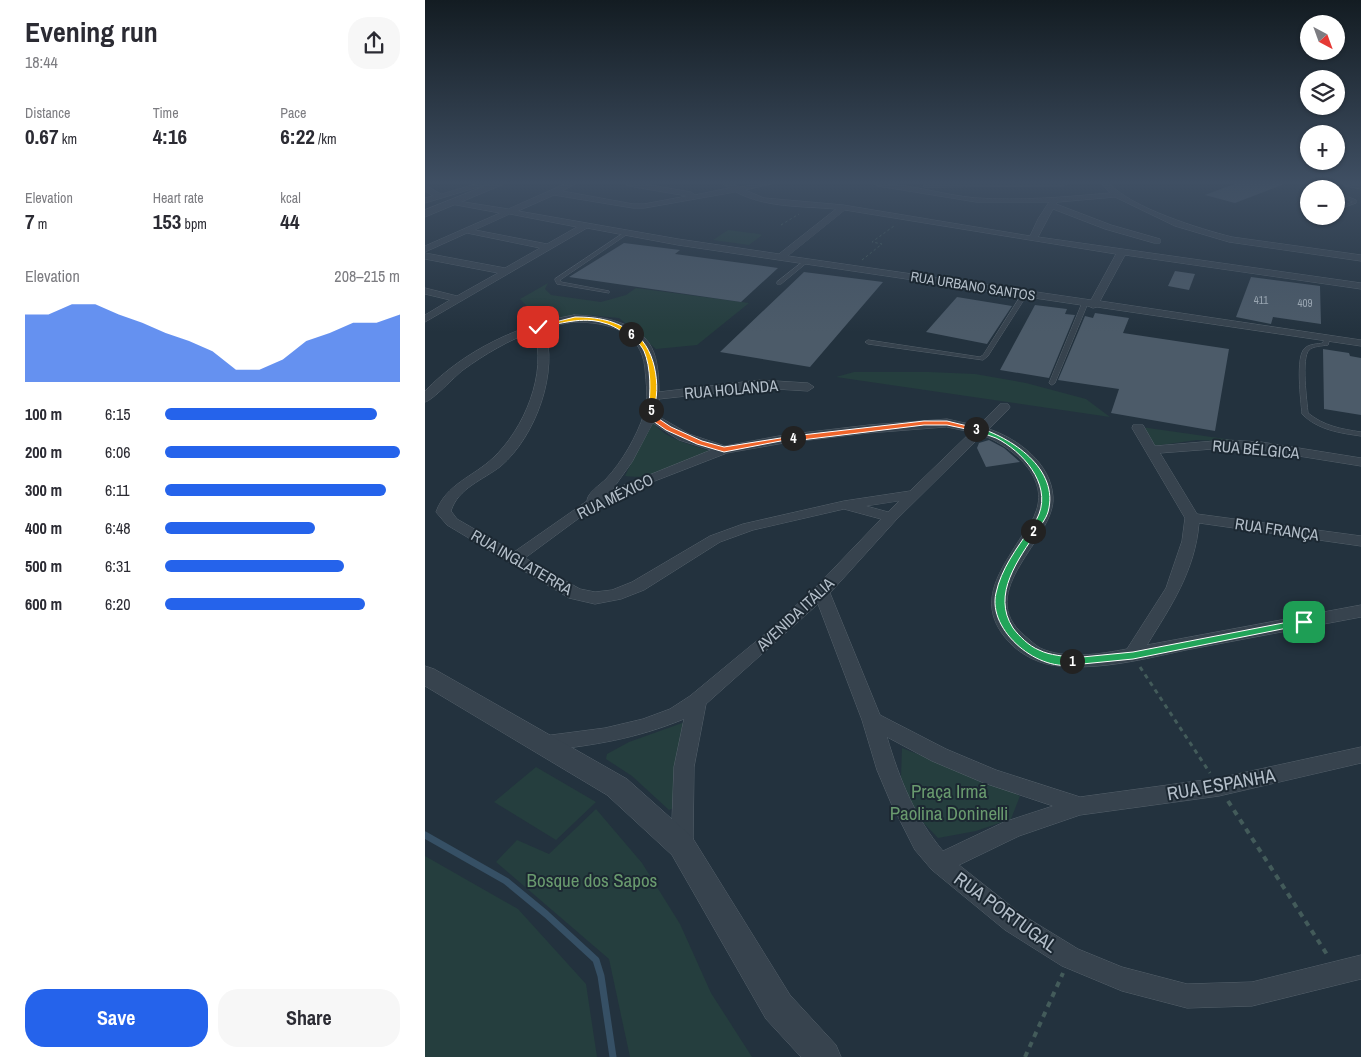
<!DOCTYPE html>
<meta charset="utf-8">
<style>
:root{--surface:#fff;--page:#f7f7f7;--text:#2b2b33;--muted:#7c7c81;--accent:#2563eb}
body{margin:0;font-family:"Archivo Narrow",sans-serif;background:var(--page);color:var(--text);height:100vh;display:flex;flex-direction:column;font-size:19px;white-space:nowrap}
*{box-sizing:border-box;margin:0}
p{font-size:16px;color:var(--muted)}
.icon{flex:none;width:28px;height:28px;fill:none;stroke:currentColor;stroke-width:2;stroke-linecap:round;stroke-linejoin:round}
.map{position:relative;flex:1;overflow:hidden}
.side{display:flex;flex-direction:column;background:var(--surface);width:425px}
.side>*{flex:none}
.needle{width:32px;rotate:139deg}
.tools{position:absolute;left:875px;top:15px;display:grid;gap:10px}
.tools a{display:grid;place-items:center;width:45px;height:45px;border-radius:50%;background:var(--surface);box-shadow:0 1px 4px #0004;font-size:25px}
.pin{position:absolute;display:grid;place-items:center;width:42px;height:42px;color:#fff;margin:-21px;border-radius:10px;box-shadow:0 2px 8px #0006}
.km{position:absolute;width:25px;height:25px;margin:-12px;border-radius:50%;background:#222;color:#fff;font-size:14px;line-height:25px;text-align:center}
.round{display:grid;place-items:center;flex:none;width:52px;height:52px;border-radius:20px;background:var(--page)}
.overview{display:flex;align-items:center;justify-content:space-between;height:85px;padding:0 25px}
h1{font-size:28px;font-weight:700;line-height:38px}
.figures{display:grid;grid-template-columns:repeat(3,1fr);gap:8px;height:85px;padding:5px 25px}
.figures div{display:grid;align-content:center}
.figures b{font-size:21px;font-weight:700}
.figures small{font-size:14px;font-weight:400}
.figures p{font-size:14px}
.chart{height:140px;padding:10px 25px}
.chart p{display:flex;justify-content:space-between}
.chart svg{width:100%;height:90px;margin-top:5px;fill:var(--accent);opacity:.7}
.button{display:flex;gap:10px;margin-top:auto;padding:10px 25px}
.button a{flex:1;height:58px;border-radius:20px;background:var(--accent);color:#fff;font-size:20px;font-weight:700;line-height:58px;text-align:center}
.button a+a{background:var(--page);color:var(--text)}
ul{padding:0 25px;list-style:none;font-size:16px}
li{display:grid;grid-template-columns:80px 60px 1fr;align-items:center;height:38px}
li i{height:12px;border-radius:6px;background:var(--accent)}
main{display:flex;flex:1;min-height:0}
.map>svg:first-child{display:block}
.green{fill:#253e3e}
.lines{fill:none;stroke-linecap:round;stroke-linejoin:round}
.stream{stroke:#365065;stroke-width:7}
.building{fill:#4c5b69}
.service-casing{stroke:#55616b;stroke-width:1}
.minor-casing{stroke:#55616b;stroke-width:1}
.tertiary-casing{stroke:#55616b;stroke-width:1}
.path-far2{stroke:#435b5a;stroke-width:1;stroke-dasharray:2.5 2.5;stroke-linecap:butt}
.path-far1{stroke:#435b5a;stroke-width:3;stroke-dasharray:4.5 4.5;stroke-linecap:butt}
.path{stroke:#435b5a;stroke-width:4;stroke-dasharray:5.5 5.5;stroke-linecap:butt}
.service{fill:#37434e;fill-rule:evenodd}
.minor{fill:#37434e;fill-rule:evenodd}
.tertiary{fill:#37434e;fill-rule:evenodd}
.split-1{fill:#22a559;stroke:#fff}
.split-2{fill:#22a559;stroke:#fff}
.split-3{fill:#22a559;stroke:#fff}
.split-4{fill:#f0652b;stroke:#fff}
.split-5{fill:#f0652b;stroke:#fff}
.split-6{fill:#f5b400;stroke:#fff}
.split-7{fill:#f5b400;stroke:#fff}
.labels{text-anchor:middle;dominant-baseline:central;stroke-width:4;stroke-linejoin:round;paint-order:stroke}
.far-number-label{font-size:11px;fill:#99a5b1}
.far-street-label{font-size:14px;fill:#b3bec9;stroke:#1c2832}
.street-label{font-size:16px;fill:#b3bec9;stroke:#1c2832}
.near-street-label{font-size:19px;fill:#b3bec9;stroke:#1c2832}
.near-park-label{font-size:19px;fill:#699a6e;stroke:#1c2832}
</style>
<main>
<section class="side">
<div class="overview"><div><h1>Evening run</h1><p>18:44</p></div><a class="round"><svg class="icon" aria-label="share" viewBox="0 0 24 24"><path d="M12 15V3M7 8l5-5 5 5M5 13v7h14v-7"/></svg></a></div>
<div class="figures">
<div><p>Distance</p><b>0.67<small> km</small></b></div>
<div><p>Time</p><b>4:16</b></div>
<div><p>Pace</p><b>6:22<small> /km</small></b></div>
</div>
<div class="figures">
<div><p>Elevation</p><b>7<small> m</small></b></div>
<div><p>Heart rate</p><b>153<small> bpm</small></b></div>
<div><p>kcal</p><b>44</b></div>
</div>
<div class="chart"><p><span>Elevation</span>208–215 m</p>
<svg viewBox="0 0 160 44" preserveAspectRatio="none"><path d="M0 44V11L10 11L20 6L30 6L40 11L50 15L60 20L70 24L80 29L90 38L100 38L110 33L120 24L130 20L140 15L150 15L160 11V44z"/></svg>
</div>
<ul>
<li><b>100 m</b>6:15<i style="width:90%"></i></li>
<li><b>200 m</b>6:06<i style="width:100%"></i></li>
<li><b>300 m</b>6:11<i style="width:94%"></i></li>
<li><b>400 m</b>6:48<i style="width:64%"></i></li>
<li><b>500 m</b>6:31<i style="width:76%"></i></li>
<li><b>600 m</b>6:20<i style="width:85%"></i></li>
</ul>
<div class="button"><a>Save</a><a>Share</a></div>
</section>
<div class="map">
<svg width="936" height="1057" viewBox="0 0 936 1057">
<rect width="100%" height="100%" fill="#23323e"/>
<path class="green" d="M303,230L334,234L337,235L324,245L288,240Z
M123,283L120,289L126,295L176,302L201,295L211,288L324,303L272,345L231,349L194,318L163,315L125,319L111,315L95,299Z
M429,372H504L550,374L601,383L661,399L685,417L411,377Z
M227,421C241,440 264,444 285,451C258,462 229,481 200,476Z
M716,427L822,442L772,440L728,446Z
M260,722L249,808L244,810L207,776L181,759L182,754L204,742Z
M477,748L572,785L595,796L586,819L551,831L513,838L487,811L476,777Z
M111,767L171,802L131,840L69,802Z
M171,809L217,863L255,924L286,993L327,1057H205L184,959L71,862L92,840L124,854Z
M0,856L93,909L161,984L172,1057H0Z"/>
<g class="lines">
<path class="stream" d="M0,835L81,881L121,914L171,960L176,976L188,1057"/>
</g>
<path class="building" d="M809,184H857V185L810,203L780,195Z
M199,243L255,250L250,254L353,268L316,302L144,277Z
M750,271L770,274L764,290L743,286Z
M379,272L458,282L385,367L295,352Z
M826,277L895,286L896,324L848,317L846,324L811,317Z
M532,297L587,306L562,344L501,332Z
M610,305L642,309L640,314L650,315L624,378L575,370Z
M670,313L704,318L698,333L804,349L790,431L686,413L694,389L633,380L660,316L668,318Z
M898,349L924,353L925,356L936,358V415L899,409Z
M564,440L579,448L595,462L561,467L552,448L554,443Z"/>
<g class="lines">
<g class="service-casing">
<path id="service" d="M885,184H890L901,189H895Z
M911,192L931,200V203L911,210V208L928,202L911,195Z
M883,200H884V206L880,203Z
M200,232L204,233L135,280L136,282L184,291V293L132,284L130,280V279Z
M380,260L384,261L356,284H352V282Z
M597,294L602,295L563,356L558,360L443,344L440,342L443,340L555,357L558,355Z
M660,301L663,303L630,383L627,385L625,384L624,383L657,303Z
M902,336L905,338L903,345C897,346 888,346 884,350C876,358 882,402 883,413C899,426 916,429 936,432V436C915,433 893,430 877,414C876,401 870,356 880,348C884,344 893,344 898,343L899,338Z"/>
</g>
<g class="minor-casing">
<path id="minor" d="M51,184H63L0,203V198L8,196L0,191V185L16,194Z
M140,184H150L137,191L208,204H219L262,196L204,186L200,184H218L266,192L270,195L304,188L298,184H308L313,187L346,184L320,190L339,198L418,205L605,236L613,219L624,202H551L453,186L449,184C484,183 517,195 551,198C595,201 641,197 685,193L677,184H685C707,208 775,229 807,237L936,255V261L804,242L750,226L690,197L633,202L631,204L686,225L735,239V243H729L680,229L628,209L613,237L936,283V289L700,255L675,301L936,340V346L672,307L668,308L663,306L253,245L162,228L0,322V315L25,300L0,294V288L32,296L73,273L0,259V253L80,268L115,248L42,233L0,252V246L75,213L26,204V200L83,209ZM311,192C341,208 377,206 411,209L354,254L253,239L93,211L129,195L208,208H219ZM420,210L691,254L666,300L363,256ZM85,214L152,227L122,244L50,230Z
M499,184H642L638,186L502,187H499Z
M920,184L936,185V189L921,186Z
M149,315C177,316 218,322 229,353C233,364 234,380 234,392L335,380L383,383L389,387L383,391L335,388L234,399L231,415L264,434L300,446L359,435L444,425L522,419L553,426L575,404H583L585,407L583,410L564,429C593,439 626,463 628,497C631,538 546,592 600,636C605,640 610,645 615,648C641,660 675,654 702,649L741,588L757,541L760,518L707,428L708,425H718L730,446L801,440L836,442L936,458V466L836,450L801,448L735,453L772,514L936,536V546L774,523C770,571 746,606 722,645L936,605V617C878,628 819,639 761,650C719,659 677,670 634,666C616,665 596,655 584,642C548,603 576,570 598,534C602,527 608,521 610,514C626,478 587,446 557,435L471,520L405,593L455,715L521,749L571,770L655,797L794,778L936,747V763L794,796L655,815L594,836L534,865L596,914L653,949L697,967L762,984L827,982L936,955V979L827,1006L762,1008L697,991L637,966L580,930L507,870L490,850L466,803L452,770L437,720L393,604L281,704L269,767L268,846L265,853L257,856L249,853L246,846L249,767L259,719C210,739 170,745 118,751L111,749L108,743L111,737L180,728L218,719L245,709L265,696L340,634L390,588L456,519L419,509L328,530L295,542L219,590L196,599L170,604L144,598L22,525L11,512C21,484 48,477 68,458C99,429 123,373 109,331C84,340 60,354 38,370C29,377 8,400 0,402V391C40,350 93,325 149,315ZM149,322C182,322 216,330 220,368C221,384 224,398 219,414C212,436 197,462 181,479C175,485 162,493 162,501L89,552L32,519L26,511C33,488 58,480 76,466C110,437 135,371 119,328ZM228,423L254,440L286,450L187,490L207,462ZM522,427L546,432L485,491L419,501L318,524L285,536L207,582L187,590L170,592L155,589L100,558L165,510L222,484L302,453L359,443L444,433ZM474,501L463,512L441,506ZM462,737L507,761L559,783L628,806L579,822L518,851C490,818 474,778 462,737Z"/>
</g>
<g class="tertiary-casing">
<path id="tertiary" d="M65,184H79L0,217V210Z
M0,666L9,669L202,779L267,837L365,995L411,1045L416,1057H376L341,1019L247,855L182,795L0,686Z"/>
</g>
<path class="path-far2" d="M356,225L374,214
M437,260L457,244L447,242L469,226"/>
<path class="path-far1" d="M715,667L785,773"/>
<path class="path" d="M803,801L903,956
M600,1057L638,973"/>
<use href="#service" class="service"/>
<use href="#minor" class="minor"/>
<use href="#tertiary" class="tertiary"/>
</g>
<linearGradient id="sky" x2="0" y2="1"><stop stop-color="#131c22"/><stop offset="0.55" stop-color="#3f4f63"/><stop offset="1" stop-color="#3f4f63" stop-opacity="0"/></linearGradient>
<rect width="936" height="332" fill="url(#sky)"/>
<path class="split-1" d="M879,619L882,620V624L708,659L647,665L643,661L647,658L708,652Z"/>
<path class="split-2" d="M608,528L612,531C594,559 566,594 588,628C594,636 604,646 614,650C626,656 638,655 651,659V664C615,674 562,631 571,593C576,569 592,548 605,529Z"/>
<path class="split-3" d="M551,427C586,437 635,469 623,512C621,519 615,526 611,532L604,531C607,525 612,520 614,514C626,483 597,451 571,438C564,435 556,433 549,430L548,429Z"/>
<path class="split-4" d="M499,421H522L555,429L551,431L522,425H499L368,441L364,438L368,436Z"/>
<path class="split-5" d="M226,407L229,410L228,415L246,427L277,441L299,447L368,436L371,438L299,452L272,444L241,430L221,416L223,410Z"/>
<path class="split-6" d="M206,332C230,343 237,388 228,411L223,410C226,393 226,367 219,351C215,343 209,339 203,334Z"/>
<path class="split-7" d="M150,317C172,317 191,320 209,334L204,335C196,331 188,325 179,323C158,316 134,324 113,328L110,327Z"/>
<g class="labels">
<g class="far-number-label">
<text x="836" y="300">411</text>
<text x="880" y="303">409</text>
</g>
<g class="far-street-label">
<text transform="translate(548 286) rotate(9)">RUA URBANO SANTOS</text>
</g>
<g class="street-label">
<text transform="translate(306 389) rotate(-5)">RUA HOLANDA</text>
<text transform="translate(831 449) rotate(5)">RUA BÉLGICA</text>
<text transform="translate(190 496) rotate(-26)">RUA MÉXICO</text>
<text transform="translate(852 529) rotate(8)">RUA FRANÇA</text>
<text transform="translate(97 562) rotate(30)">RUA INGLATERRA</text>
<text transform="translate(370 614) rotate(-43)">AVENIDA ITÁLIA</text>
</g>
<g class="near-street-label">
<text transform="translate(796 784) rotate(-10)">RUA ESPANHA</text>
<text transform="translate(581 912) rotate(36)">RUA PORTUGAL</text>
</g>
<g class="near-park-label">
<text x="524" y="791">Praça Irmã<tspan x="524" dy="22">Paolina Doninelli</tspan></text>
<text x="167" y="880">Bosque dos Sapos</text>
</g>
</g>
</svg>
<div class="tools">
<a><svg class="needle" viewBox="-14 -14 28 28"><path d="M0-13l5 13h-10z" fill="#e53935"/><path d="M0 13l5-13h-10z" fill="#7c7c81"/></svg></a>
<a><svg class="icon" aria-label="layers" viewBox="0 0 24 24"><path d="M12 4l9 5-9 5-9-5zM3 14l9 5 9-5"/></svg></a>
<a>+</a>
<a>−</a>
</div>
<div class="pin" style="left:879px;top:622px;background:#1e9e55"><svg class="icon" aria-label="arrive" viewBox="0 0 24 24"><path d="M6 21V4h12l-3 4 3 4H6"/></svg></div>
<div class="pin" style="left:113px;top:327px;background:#d93025"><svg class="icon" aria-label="check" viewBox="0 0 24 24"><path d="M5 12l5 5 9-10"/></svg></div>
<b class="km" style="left:647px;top:661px">1</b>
<b class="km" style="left:608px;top:531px">2</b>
<b class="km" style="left:551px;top:429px">3</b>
<b class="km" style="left:368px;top:438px">4</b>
<b class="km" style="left:226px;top:410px">5</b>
<b class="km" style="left:206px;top:334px">6</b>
</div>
</main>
